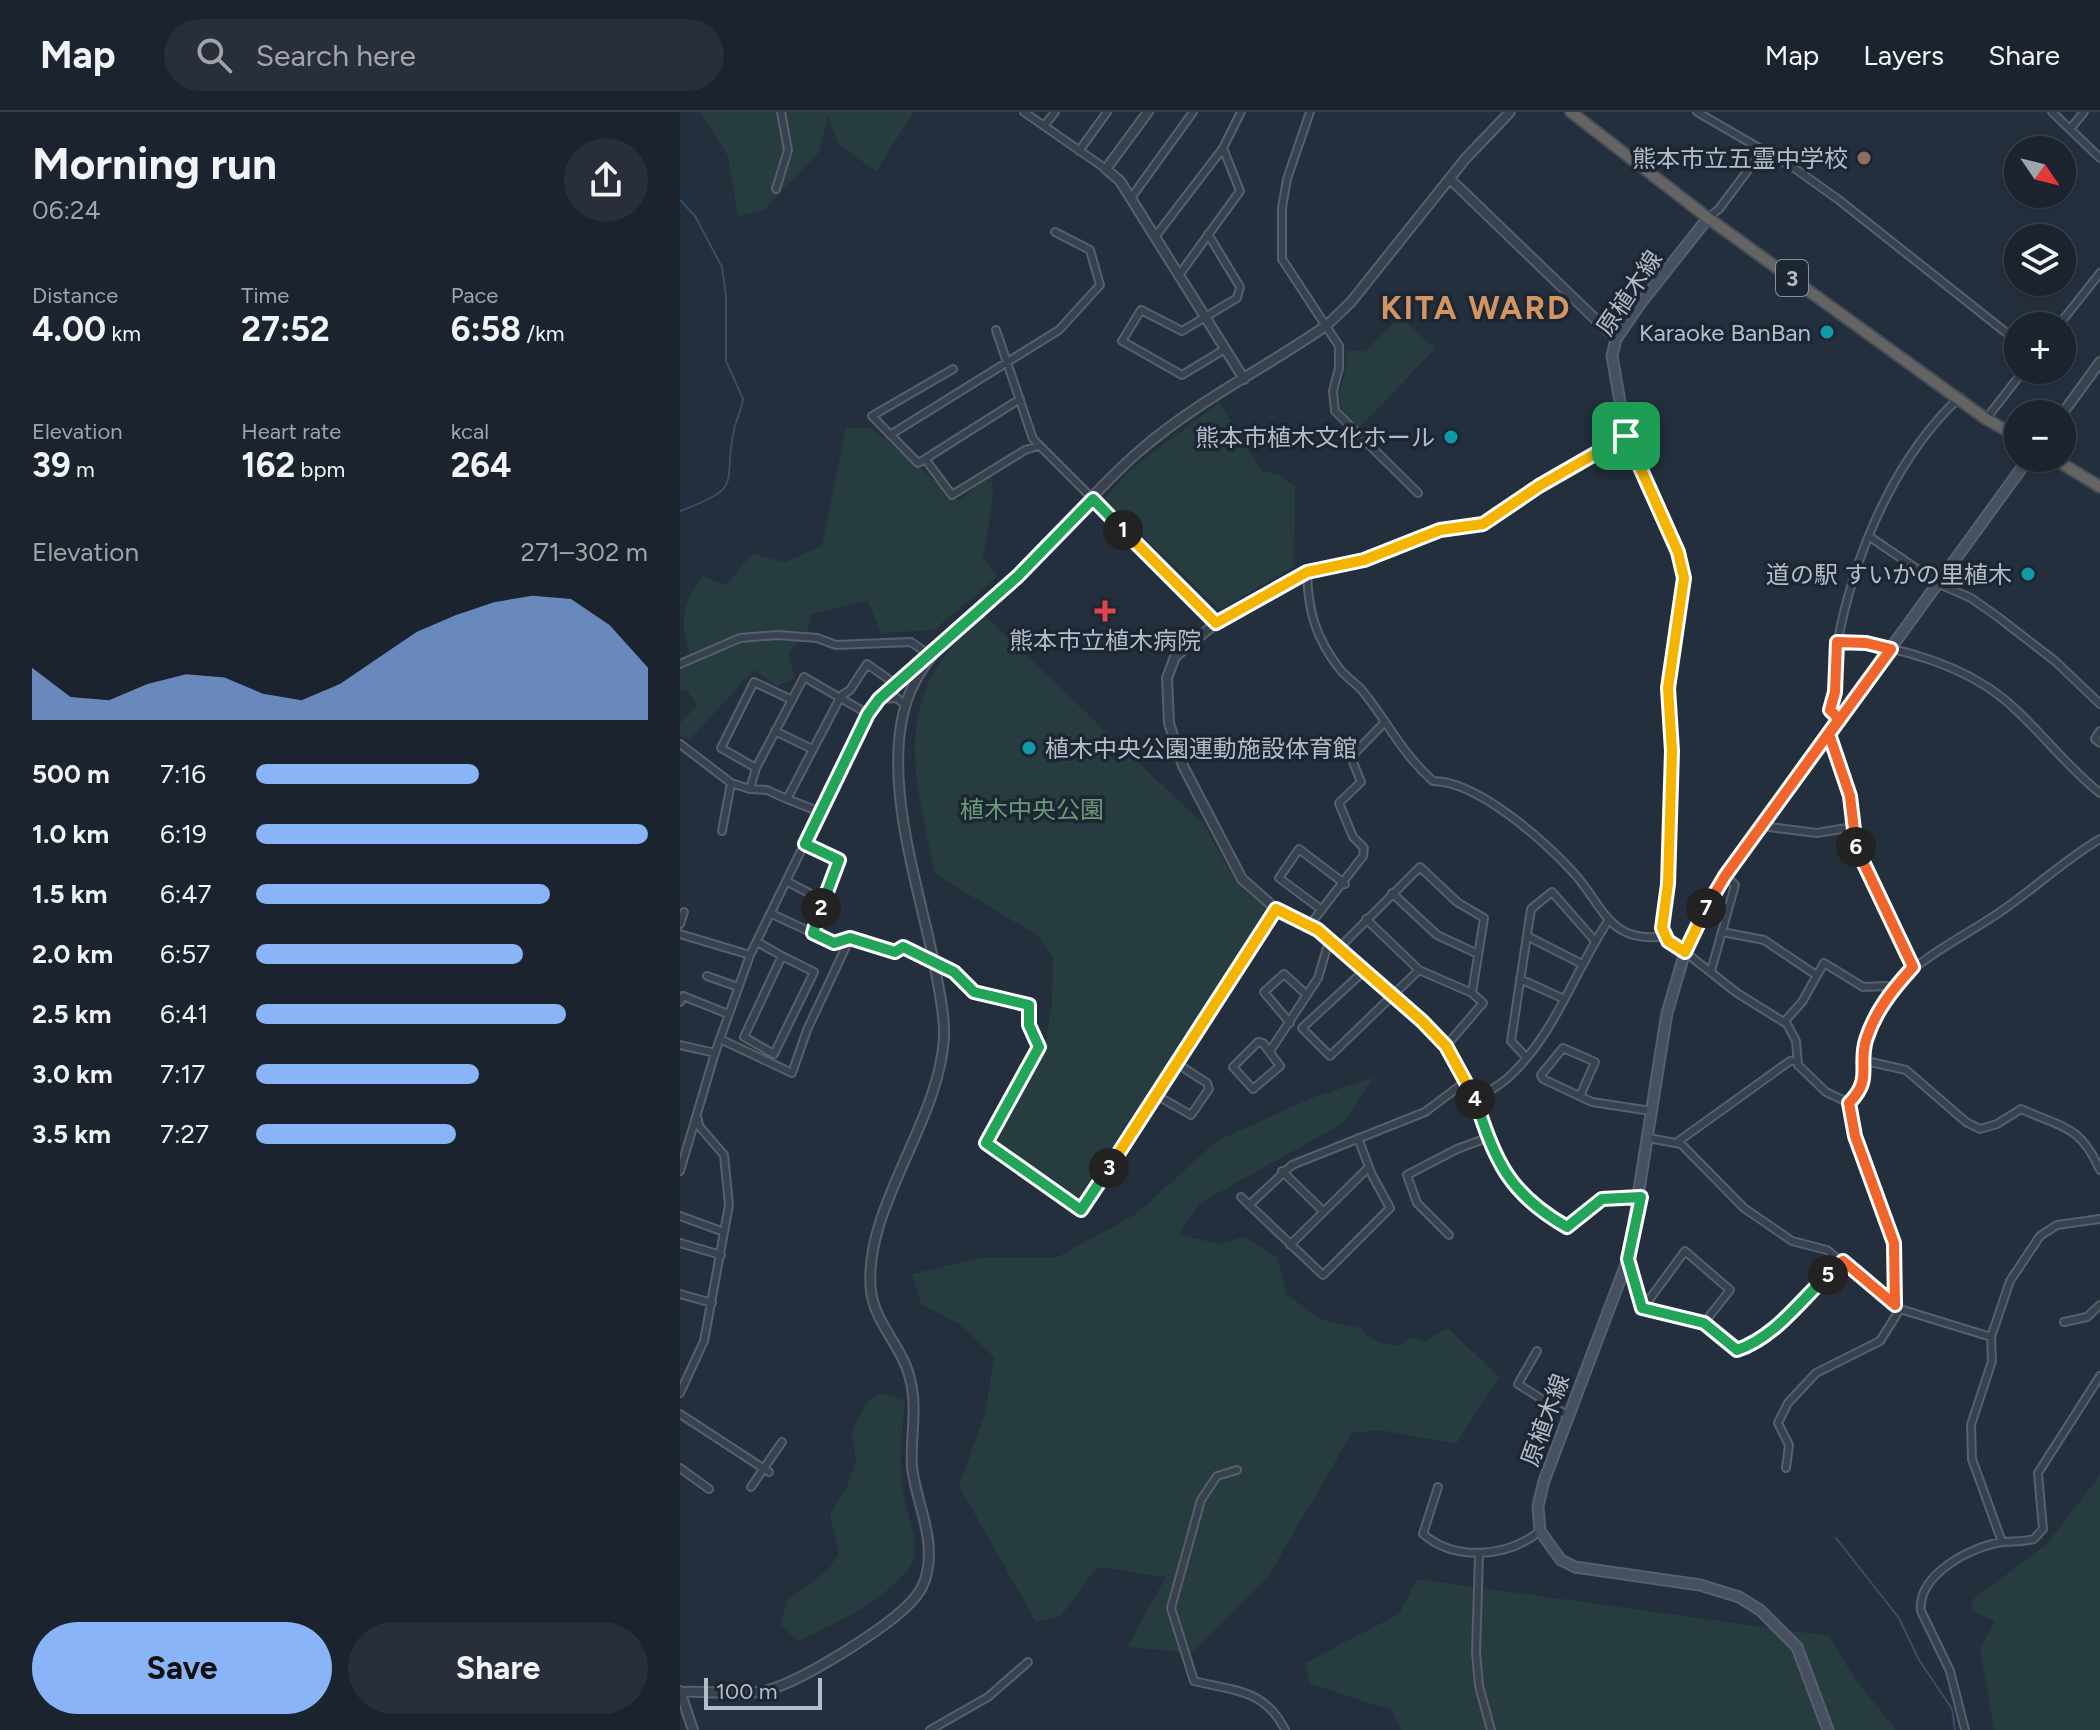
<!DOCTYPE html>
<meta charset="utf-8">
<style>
:root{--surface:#1b232e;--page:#282f3a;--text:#f1f3f6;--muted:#a0a4aa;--line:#39404a;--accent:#8ab4f8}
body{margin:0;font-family:Figtree,"Noto Sans JP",sans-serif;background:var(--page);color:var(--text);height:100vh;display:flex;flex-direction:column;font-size:30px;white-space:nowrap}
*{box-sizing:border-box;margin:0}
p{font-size:26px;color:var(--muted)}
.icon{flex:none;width:44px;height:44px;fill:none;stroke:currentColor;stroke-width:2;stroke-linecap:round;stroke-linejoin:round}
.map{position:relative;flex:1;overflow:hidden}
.sheet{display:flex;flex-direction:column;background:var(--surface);width:680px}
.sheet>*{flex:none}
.needle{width:52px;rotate:125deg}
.buttons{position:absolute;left:1324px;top:24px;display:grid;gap:16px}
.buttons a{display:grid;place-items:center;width:72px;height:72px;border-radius:50%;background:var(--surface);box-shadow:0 2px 6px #0004,0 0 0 2px var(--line);font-size:40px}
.scale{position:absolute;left:24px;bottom:20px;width:118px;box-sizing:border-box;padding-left:8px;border:4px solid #b4bcc9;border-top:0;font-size:22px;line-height:28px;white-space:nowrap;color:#b4bcc9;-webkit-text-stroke:6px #1d2633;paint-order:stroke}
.pin{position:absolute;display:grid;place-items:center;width:68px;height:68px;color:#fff;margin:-34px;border-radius:16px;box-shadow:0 4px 12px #0006}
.km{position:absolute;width:40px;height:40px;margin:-20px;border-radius:50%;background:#222;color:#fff;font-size:22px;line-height:40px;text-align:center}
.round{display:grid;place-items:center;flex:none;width:84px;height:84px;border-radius:42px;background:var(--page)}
.overview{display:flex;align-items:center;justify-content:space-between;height:136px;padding:0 32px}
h1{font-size:44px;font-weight:700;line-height:60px}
.figures{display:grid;grid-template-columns:repeat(3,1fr);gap:12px;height:136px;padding:8px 32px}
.figures div{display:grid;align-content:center}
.figures b{font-size:34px;font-weight:700}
.figures small{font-size:22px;font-weight:400}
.figures p{font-size:22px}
.chart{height:224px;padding:16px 32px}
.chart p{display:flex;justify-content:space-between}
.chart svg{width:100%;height:144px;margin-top:8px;fill:var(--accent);opacity:.7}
.button{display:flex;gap:16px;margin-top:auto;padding:16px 32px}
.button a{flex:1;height:92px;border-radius:48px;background:var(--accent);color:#111;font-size:32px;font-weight:700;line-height:92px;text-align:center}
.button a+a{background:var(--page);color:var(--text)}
ul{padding:0 32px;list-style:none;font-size:26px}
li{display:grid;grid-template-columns:128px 96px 1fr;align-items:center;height:60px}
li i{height:20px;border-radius:10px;background:var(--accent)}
header{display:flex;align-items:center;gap:48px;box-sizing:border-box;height:112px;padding:0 40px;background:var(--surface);border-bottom:2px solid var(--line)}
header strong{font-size:38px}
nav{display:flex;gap:44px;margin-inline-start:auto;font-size:28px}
.search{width:560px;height:72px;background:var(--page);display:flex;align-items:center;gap:20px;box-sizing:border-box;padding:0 28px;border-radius:44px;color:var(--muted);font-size:30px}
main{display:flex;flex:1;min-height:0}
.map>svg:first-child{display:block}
.green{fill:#263c3f}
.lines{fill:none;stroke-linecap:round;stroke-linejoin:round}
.stream{stroke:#394c67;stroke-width:2}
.minor-casing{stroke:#565f6c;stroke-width:10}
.tertiary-casing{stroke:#565f6c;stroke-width:12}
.secondary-casing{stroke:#565f6c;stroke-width:13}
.trunk-casing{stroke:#434c59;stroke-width:14}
.minor{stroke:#38414e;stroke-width:6}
.tertiary{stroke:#38414e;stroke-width:8}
.secondary{stroke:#465061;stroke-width:9}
.trunk{stroke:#656462;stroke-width:10}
.split-1-casing{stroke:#fff;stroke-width:16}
.split-2-casing{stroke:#fff;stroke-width:16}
.split-3-casing{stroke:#fff;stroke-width:16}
.split-4-casing{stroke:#fff;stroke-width:16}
.split-5-casing{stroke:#fff;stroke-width:16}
.split-6-casing{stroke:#fff;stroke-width:16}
.split-7-casing{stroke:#fff;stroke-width:16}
.split-8-casing{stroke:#fff;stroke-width:16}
.split-1{stroke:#f5b400;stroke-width:10}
.split-2{stroke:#22a559;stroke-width:10}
.split-3{stroke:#22a559;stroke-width:10}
.split-4{stroke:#f5b400;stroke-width:10}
.split-5{stroke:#22a559;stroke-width:10}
.split-6{stroke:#f0652b;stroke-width:10}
.split-7{stroke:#f0652b;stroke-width:10}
.split-8{stroke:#f5b400;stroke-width:10}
.education-dot{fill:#8d6e63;stroke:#1d2633;stroke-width:3}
.culture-dot{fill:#0f9aa8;stroke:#1d2633;stroke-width:3}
.health-dot{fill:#e0444e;stroke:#1d2633;stroke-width:3}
.labels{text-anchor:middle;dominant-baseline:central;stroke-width:7;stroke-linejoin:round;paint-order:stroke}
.shield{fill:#1d2633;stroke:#878f9c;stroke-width:2}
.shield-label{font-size:22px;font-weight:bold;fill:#b4bcc9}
.poi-label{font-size:24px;fill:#b4bcc9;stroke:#1d2633;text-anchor:end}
.street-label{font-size:24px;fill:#b4bcc9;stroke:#1d2633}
.park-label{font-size:24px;fill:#6b9a76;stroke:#1d2633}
.district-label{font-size:32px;font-weight:bold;letter-spacing:2px;fill:#d59563;stroke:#1d2633}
</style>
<header>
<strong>Map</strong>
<div class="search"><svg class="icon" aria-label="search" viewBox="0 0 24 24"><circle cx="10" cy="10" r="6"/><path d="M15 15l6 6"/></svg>Search here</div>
<nav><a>Map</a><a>Layers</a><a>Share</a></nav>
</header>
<main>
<section class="sheet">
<div class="overview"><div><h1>Morning run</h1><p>06:24</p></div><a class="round"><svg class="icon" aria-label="share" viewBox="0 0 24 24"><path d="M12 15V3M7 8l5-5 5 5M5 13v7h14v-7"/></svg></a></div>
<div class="figures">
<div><p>Distance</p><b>4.00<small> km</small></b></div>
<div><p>Time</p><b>27:52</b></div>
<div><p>Pace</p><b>6:58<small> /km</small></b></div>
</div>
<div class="figures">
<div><p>Elevation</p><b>39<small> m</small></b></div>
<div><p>Heart rate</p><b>162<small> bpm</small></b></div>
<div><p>kcal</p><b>264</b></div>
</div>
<div class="chart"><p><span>Elevation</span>271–302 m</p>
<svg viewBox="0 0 160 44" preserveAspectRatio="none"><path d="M0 44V28L10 37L20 38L30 33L40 30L50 31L60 36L70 38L80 33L90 25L100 17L110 12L120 8L130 6L140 7L150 15L160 28V44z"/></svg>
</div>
<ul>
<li><b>500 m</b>7:16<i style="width:57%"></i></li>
<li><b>1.0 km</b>6:19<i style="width:100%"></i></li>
<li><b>1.5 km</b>6:47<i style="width:75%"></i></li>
<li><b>2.0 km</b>6:57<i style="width:68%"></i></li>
<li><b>2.5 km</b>6:41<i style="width:79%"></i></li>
<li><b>3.0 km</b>7:17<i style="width:57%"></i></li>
<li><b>3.5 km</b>7:27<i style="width:51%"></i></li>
</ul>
<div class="button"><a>Save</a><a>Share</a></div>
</section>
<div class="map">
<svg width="1420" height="1618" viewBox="0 0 1420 1618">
<rect width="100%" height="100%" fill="#242f3e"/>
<path class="green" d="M20,0H234L196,59L158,32L148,4L139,40L84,98L58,104L48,44Z
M720,205L755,237L677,318C643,281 670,278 666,238L685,239Z
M539,291L582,359L599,363L615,375L614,454L540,498L424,387L450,358Z
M166,316H191L279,389L312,362L313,385L303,446L318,464L254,518L201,521L188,489L131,502L127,524L108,541L115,566L97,574L74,558L10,627L0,624V611L17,594L6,577L0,580V549L10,542C0,510 1,493 23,464L46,473L72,442L105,450L142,434Z
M303,502L526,715C545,752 555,775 590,798L403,1090L397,1091L311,1034L310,1026L365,933L372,892L373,844L357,823L255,762C243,700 220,631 249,569C261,543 283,523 303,502Z
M694,965L662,1012L520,1091L499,1122L537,1132L564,1125L597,1145L607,1183L642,1208L681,1216C690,1230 703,1232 719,1234L732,1225L745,1229L768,1216L819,1265L776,1332L700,1318L672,1321L588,1465L511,1541L447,1535L486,1465L417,1455L381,1504L356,1510L279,1374L305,1302L314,1245L281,1213L241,1192L232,1162L299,1146H376L456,1102L537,1029L629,987Z
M199,1281L225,1288C222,1323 217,1358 226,1393C230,1412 241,1435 231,1453C214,1483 149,1516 118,1529L100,1512L108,1488L148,1458L159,1441L150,1402L166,1378L176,1348L171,1320L185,1293Z
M1420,1363V1618H1314L1300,1536L1315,1510L1293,1499L1291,1489L1366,1433Z
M737,1467L1149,1524L1175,1567L1216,1618H721L712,1598L630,1572L625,1551L719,1502Z"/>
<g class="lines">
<path class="stream" d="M0,88L15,104L42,155L46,184V249L63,287C62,298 56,307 54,318C42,373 66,375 0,399
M1156,1426L1219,1506L1239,1548L1272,1597L1275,1618"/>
<g class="minor-casing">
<path id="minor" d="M344,0L426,57
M630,0L607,67L602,96V147L659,234V256L653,279L655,299L738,381
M1017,0L1117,58L1159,88L1338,230
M1372,0L1420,46
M364,14L375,0
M1390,17L1404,0
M543,36L561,0
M399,39L427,0
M96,77L108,38L101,0
M451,86L513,0
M1028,106L1039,97L1083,38
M528,122L560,175L557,186L502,219L461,198L442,229L502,263L545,237
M475,125L543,36L560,79L499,163
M1378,214L1420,161
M316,218L353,327L413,387
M273,257L192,304L238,351L245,347L272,383L345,338L358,334
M1306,307L1344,258
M210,323L379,218L420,173L410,138L375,120
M245,347L340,287
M909,347L946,324
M1190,425L1259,472L1291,486L1318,505L1375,549L1420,592
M627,460C628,498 635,525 659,556C666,566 678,572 685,582C710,614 721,640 753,669C797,669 862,727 891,758C923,791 927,833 985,824
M1157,530C1216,532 1289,554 1333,595C1363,622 1388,656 1420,681
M0,552L60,526L98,523L137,526L156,533L231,530L251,544L214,571L188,602L70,843L35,941L0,1059
M200,587L217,586L225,593
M1159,607L1150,598C1159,570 1154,541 1161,513C1179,432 1218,342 1280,285
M95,619L132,637
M1420,619L1415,627L1420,631
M1149,622L1170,684L1176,737L1233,855
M0,632L51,671L70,677L76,656L124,565L188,602
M76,656L41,636L74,570L112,588
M70,677L87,678L107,687L161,584L170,578L187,552L214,571
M107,687L140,700
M1081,714L1137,721L1173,715
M42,719L51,671
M125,732L159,748L133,821
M108,770L144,789
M712,781L757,823L798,842
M642,798L599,766L619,737L665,772
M92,802L154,831L170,826L215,840L223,835L274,860L294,880L349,893V913L359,935L306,1031L401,1098L596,797
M686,807L739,858L792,881L803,891L766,934
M0,812L4,800
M629,814L683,744L684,736L673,725L659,691L681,670L671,645L703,612
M1042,820L1084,828L1136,863
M0,822L70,843
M847,824L902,852
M77,830L102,844L64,925L94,942L134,860L102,844
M1005,840L1057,881L1107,912L1116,929L1118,953L1146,980L1169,991
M684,859L622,916L650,944L739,858
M1031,859L1055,773L1045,764
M27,864L58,875
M840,867L884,887
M792,881L804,806L777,790L740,755L659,836L766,934L795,988L810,1036L826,1066L861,1101L887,1115L922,1087L961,1085
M0,890L3,884L48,902
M1104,910L1122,890L1144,851L1183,875L1207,874L1213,878
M610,911L584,880L604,862L627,883
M40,927L112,961L127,918L170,826
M578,930L583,931L600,954L573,977L553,955Z
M0,933L35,941
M590,939L638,866L649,829
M846,945L831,929L851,797L872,780L915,829
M1186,949L1226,958L1286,1010L1300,1017L1317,1012L1341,997C1383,1016 1400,1013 1420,1058
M476,983L511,1003L529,977L527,971L496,951
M900,984L915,950L883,936L861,963L863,967L912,990L971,999
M795,988C807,980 821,973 831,963C875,921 895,859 928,809
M968,1026L1001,1032L1064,1096L1112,1129L1147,1138L1220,1197L1311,1225
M996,1031L1110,949H1116
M602,1059L643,1099
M561,1085L643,1163L710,1096L692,1063L678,1026
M569,1093L612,1053L745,1000L785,970
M0,1104L44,1120
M769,1123L737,1091L727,1063L777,1037L807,1026
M0,1131L41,1143
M610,1133L688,1056
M949,1148L962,1196L1024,1211L1057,1238C1100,1224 1131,1179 1163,1149
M0,1182L32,1191
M1215,1193L1214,1131L1175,1024L1169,991C1187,973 1183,959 1184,935C1185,922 1194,905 1200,895C1228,849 1278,829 1320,800C1354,777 1384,748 1420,727
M963,1196L1005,1139L1050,1178L1024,1211
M1384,1210L1407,1205L1420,1193
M857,1239L838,1272L887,1303
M0,1281L24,1229L49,1093L44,1043L19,1014L18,1007
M0,1302L89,1360
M0,1356L29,1377
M1106,1356L1109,1333L1098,1311L1108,1291L1136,1261L1200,1229L1220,1197
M557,1358L537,1364L521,1388L491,1496L514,1569C554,1579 585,1577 605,1618
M71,1375L102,1330
M758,1375L743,1422C776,1450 828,1445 860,1419
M1322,1430L1292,1347L1291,1313L1312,1249L1311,1225L1330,1169L1360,1124L1377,1113L1420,1107
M799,1444L796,1540L799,1574L811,1618
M250,1618L308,1585L348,1550
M1285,1618L1270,1559L1241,1499C1237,1463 1291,1434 1323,1430C1334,1429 1343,1430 1354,1427L1363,1417L1358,1361L1420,1264"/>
</g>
<g class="tertiary-casing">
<path id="tertiary" d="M468,0L426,57L440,69L564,267
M770,67L936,227
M1382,302L1420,250
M413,387L536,511
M659,836L638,818L596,797L562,767L503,654L489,611L487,566L495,545L536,511L605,470L627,460L711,440L760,418L803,412L859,374L909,347
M0,1579L13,1618
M0,1580C29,1578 60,1585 88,1578C122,1569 207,1516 231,1490C240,1481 245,1472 247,1460C255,1424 236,1390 232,1355C230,1326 238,1296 230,1267C223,1235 195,1212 191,1179C182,1098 259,1011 264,926C265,903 259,878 255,856C239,773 197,657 231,578C252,529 302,499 339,463C381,422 418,374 463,336C519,288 587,255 647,213L671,190L786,46L830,0"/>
</g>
<g class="secondary-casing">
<path id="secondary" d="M1005,840L988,829L982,816L988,772L992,639L988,576L1004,466L998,440L946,324L932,244L936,227L960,192L1028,106
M1148,1618L1117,1535L1080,1498L1059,1485L1020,1473L895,1455L881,1448L860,1419L858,1394L864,1369L948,1147L987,901L1005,840L1045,764L1349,346"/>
</g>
<g class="trunk-casing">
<path id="trunk" d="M891,0L1028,106L1306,307L1338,325
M1373,346L1420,375"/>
</g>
<use href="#minor" class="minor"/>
<use href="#tertiary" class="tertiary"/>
<use href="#secondary" class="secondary"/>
<use href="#trunk" class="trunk"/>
</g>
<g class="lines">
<g class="split-1-casing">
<path id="split-1" d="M443,418L536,511L627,460L684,448L760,418L803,412L859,374L946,324"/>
</g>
<g class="split-2-casing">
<path id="split-2" d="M141,796L159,748L125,732L188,602L199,587L338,464L413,387L443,418"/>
</g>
<g class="split-3-casing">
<path id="split-3" d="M141,796L133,821L154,831L170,826L215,840L223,835L274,860L294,880L349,893V913L359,935L306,1031L401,1098L429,1056"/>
</g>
<g class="split-4-casing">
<path id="split-4" d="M429,1056L596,797L638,818L742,909L766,934L795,987"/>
</g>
<g class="split-5-casing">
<path id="split-5" d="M795,987C816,1050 828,1081 887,1115L922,1087L961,1085L948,1147L962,1196L1024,1211L1057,1238C1095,1225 1119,1190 1148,1163"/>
</g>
<g class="split-6-casing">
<path id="split-6" d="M1148,1163L1163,1149L1215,1193L1214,1131L1175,1024L1169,991C1193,967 1178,955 1186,928C1195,899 1213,877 1233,855L1176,735"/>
</g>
<g class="split-7-casing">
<path id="split-7" d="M1026,796L1045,764L1159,607L1150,598L1155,580L1157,530L1186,531L1211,537L1149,622L1170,684L1176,735"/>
</g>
<g class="split-8-casing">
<path id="split-8" d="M946,324L998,440L1004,466L988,576L992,639L988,772L982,816L988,829L1005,840L1026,796"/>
</g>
<use href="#split-1" class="split-1"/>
<use href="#split-2" class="split-2"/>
<use href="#split-3" class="split-3"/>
<use href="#split-4" class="split-4"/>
<use href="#split-5" class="split-5"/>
<use href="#split-6" class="split-6"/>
<use href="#split-7" class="split-7"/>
<use href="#split-8" class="split-8"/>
</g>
<circle class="education-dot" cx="1184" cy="46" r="8"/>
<g class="culture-dot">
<circle cx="1147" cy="220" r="8"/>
<circle cx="771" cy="325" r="8"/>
<circle cx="1348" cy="462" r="8"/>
<circle cx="349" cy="636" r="8"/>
</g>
<path class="health-dot" d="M421 487h8v8h8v8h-8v8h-8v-8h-8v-8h8z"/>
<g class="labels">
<rect class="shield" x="1096" y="148" width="32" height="36" rx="6"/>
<g class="shield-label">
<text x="1112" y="166">3</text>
</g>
<g class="poi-label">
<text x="1168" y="46">熊本市立五霊中学校</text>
<text x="1131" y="220">Karaoke BanBan</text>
<text x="755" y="325">熊本市植木文化ホール</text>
<text x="1332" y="462">道の駅 すいかの里植木</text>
<text x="425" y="528" text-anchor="middle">熊本市立植木病院</text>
<text x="365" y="636" text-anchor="start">植木中央公園運動施設体育館</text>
</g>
<g class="street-label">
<text transform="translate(949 181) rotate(-56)">原植木線</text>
<text transform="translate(865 1308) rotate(-70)">原植木線</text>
</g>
<g class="park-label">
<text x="352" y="697">植木中央公園</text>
</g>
<g class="district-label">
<text x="796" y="196">KITA WARD</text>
</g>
</g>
</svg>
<div class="buttons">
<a><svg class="needle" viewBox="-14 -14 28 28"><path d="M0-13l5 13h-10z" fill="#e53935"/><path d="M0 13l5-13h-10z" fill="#a0a4aa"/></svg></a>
<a><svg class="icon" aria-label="layers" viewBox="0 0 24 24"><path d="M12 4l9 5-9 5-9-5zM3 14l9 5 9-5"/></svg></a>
<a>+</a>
<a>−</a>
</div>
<div class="scale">100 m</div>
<div class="pin" style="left:946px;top:324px;background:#1e9e55"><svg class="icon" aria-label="arrive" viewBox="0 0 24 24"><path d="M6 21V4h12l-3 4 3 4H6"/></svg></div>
<b class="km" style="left:443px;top:418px">1</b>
<b class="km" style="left:141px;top:796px">2</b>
<b class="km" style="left:429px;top:1056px">3</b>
<b class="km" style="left:795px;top:987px">4</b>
<b class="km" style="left:1148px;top:1163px">5</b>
<b class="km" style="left:1176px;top:735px">6</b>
<b class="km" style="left:1026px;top:796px">7</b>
</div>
</main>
